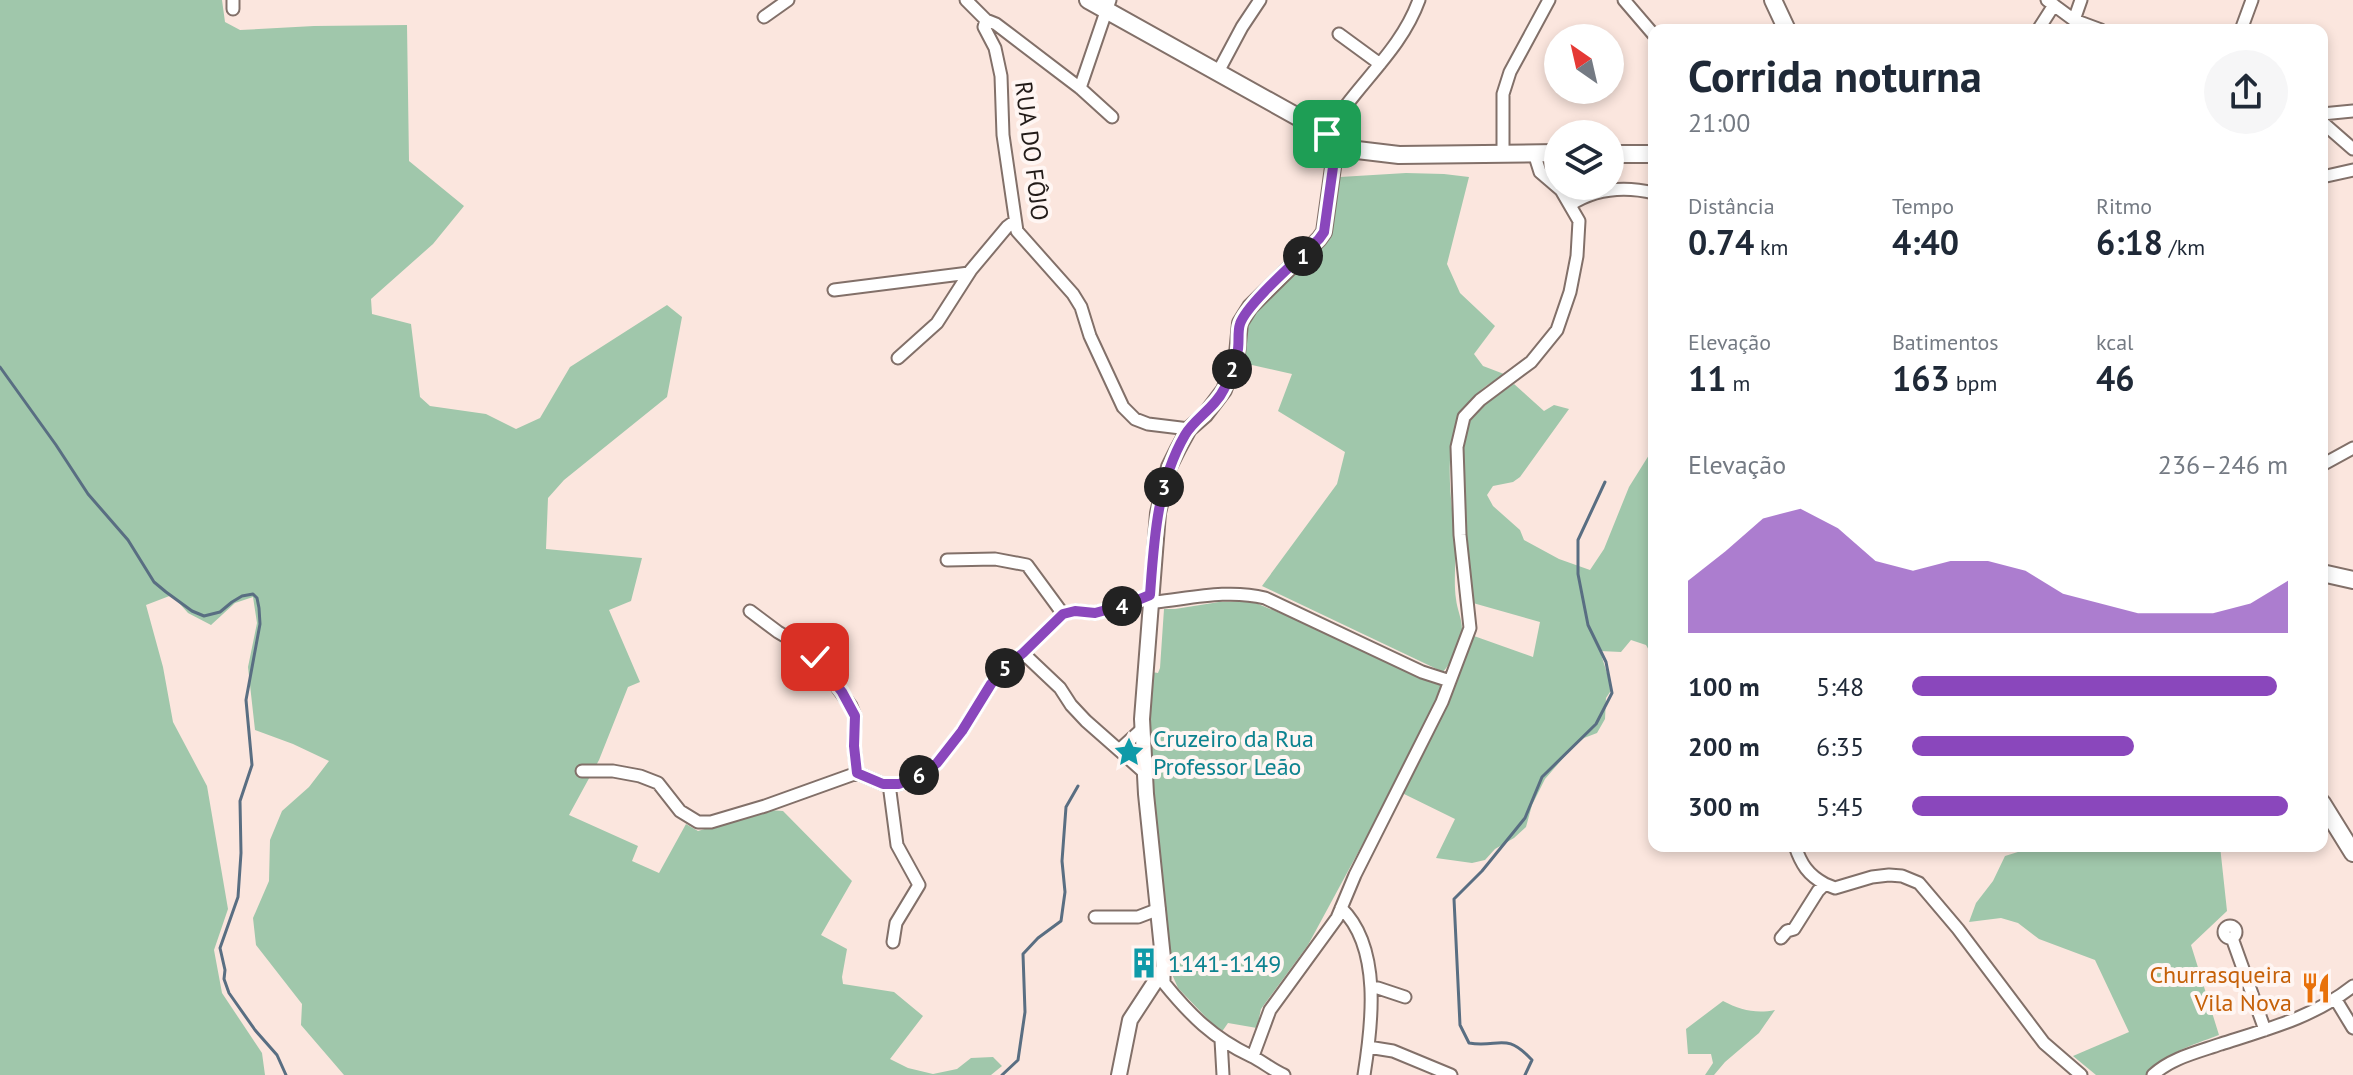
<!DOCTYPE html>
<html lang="pt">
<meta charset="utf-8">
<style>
:root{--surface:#fff;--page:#f6f6f7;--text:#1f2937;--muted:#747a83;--accent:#8a47bc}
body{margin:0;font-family:"PT Sans",sans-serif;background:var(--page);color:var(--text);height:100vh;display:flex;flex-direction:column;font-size:30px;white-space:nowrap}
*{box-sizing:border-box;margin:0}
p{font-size:26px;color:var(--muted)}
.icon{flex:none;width:44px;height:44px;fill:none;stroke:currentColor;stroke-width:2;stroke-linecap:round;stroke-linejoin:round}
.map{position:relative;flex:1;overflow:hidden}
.side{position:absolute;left:1648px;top:24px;width:680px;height:828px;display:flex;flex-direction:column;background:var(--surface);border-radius:16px;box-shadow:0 4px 12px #0003}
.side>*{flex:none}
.needle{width:52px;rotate:326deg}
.controls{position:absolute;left:1544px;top:24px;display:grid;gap:16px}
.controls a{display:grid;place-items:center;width:80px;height:80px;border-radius:50%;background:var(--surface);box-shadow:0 4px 12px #0003;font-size:40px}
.pin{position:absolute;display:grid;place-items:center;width:68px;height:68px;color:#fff;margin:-34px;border-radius:16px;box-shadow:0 4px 12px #0006}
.km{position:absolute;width:40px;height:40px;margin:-20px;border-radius:50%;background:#222;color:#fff;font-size:22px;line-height:40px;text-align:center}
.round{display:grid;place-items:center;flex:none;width:84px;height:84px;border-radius:42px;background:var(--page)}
.overview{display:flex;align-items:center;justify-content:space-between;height:136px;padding:0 40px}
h1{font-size:44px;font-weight:800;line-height:60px}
.stats{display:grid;grid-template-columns:repeat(3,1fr);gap:12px;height:136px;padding:8px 40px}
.stats div{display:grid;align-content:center}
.stats b{font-size:34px;font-weight:800}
.stats small{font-size:22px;font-weight:400}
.stats p{font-size:22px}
.chart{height:224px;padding:16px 40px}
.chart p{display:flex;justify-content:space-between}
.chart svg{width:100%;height:144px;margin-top:8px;fill:var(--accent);opacity:.7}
ul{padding:0 40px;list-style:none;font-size:26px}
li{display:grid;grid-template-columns:128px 96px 1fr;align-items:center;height:60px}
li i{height:20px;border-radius:10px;background:var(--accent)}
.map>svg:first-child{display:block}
.forest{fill:#a0c7ab}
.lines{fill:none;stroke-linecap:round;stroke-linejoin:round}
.stream{stroke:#596e82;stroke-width:3}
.minor-casing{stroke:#827069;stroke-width:15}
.tertiary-casing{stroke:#827069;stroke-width:18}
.secondary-casing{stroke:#827069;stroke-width:20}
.minor{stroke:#fff;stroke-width:11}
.tertiary{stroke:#fff;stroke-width:14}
.secondary{stroke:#fff;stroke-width:16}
.route-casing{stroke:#fff;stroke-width:16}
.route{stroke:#8a47bc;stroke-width:10}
.labels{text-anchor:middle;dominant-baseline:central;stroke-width:8;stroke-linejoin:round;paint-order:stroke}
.street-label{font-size:24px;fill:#221b18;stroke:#fff6f3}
.culture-label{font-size:24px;fill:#0d838f;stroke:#fff6f3;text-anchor:start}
.food-label{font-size:24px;fill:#c56008;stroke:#fff6f3;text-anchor:end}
</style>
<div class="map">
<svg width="2353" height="1075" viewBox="0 0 2353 1075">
<rect width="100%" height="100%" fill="#fbe6de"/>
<path class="forest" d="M0,0H222L225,22L240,30L314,26L407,25L409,161L464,206L433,244L371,299L372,314L411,324L420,397L430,406L486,414L516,429L540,418L570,367L667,305L682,317L667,397L564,480L548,498L546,549L642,558L631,601L609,610L640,682L628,687L599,760L569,815L638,846L632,861L659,873L686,824L698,831L769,810L783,811L852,881L821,935L847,949L842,977L843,984L894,992L923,1016L890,1059L908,1068L933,1074L957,1069L971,1058L993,1057L1002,1066L991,1075H344L301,1025L302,1004L256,945L253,918L269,881L270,840L282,811L309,787L329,761L293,744L255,730L248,667L257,623L253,597L235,603L211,625L188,613L172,595L146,605L163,667L173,722L207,786L228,909L214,950L222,993L262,1053L265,1075H0Z
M1406,173L1444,174L1469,177L1447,264L1460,293L1495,326L1474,354L1483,366L1504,374C1496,380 1486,385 1479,392C1439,431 1450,487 1455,537C1457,557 1453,578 1456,599C1457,609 1462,619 1462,629C1463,643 1452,662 1443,672L1262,586L1337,484L1345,452L1278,411L1292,374L1243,363L1248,319L1331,232L1340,177Z
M1514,384L1544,411L1554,405L1569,409L1520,477L1513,482L1493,486L1487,495L1493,506L1520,530L1524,540L1559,559L1590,570L1604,549L1629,487L1654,447V659L1646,645L1631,640L1621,652L1600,651L1612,689L1606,698L1605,719L1597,733L1584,738L1571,749L1545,779L1532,805L1526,827L1514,838L1495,849L1485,860L1472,863L1436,858L1455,819L1402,793L1474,636L1533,657L1540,622L1473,603L1468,574L1461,459L1468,423L1489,401Z
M1251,601L1336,636L1443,686L1407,762L1308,945L1261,1009L1257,1028L1228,1023L1221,1033L1178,988L1168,965L1157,895L1146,671L1158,673L1160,668L1164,609H1175L1219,602Z
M2037,846H2220L2227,911L2191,945L2219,1035C2190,1046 2167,1052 2146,1075H2096L2073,1056L2129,1032L2095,960L2039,939L2018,923L2001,918L1969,922L1976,903L1993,881L2005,856Z
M1723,1001C1740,1010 1756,1014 1775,1010L1759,1033L1725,1062L1714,1075H1705L1713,1063L1711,1054H1688L1686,1029Z"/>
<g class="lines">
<path class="stream" d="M0,367L56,445L88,494L128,540L154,582L166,592L192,611L204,616L220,612L232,602L242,596L253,594L257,598L259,608L260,624L246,700L252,765L240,801L241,853L238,897L220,948L225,970L224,979L229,993L255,1030L277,1055L286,1075
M1002,1075L1018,1060L1025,1012L1023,954L1038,938L1061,921L1065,892L1062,861L1066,807L1078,786
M1525,1075L1532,1060C1505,1031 1500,1048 1469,1043L1460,1025L1454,899L1482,871L1525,818L1542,777L1596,724L1612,693L1606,662L1588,625L1578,574V540L1605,482"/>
<g class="minor-casing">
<path id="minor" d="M233,0V9
M966,0L986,20L984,27L995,48L1001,76L1003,135L1017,231L1073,294L1081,307L1090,336L1123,407L1135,419L1148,424L1189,429
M1624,0L1654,35
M2047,0L2074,20L2101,30
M764,17L788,0
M986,20L996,24L1080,88L1112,117
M2074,20L2081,0
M2038,30L2054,5
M2241,30L2252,0
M1339,34L1380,64
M1218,72L1242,27L1260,0
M1080,88L1110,0
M2322,114L2353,111
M2322,122L2353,149
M1327,134C1354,86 1400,53 1419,0
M1503,153V94L1510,72L1549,0
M2322,177L2353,170
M1570,205C1596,188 1624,186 1654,193
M834,290L969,273
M898,358L937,323L971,270L1007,227L1015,221
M2322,465L2353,448
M947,560L995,559L1027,565L1063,614
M750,611L778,632L807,649L815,657L851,706L855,716L854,746L857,773
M1023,653L1060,688L1071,705L1086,721L1145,773
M1119,750L1142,729
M582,771H613L640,776L658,783L680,811L698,822H711L765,806L857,773L883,784H899L925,773L937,763L962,731L991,684L1005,668L1023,653L1063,614L1075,611L1095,613L1128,604L1150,595L1156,602C1192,598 1229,589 1265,598L1422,672L1450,681
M889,784L897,845L919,885L896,923L893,942
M1825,884L1835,888L1872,877L1889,875L1902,876L1919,883L1958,929L2044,1043L2081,1075
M1341,908C1382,947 1372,1025 1364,1075
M1095,917H1138L1159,909
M2224 932a6 6 0 1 1 12 0a6 6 0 1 1-12 0Z
M1781,938L1787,931L1794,929L1818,891L1825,884C1808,875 1801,864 1795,846
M2232,938L2265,1030
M1164,969V983C1190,1015 1213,1038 1251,1056C1262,1061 1272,1070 1284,1075
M1372,988H1378L1405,997
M2336,1000L2353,1028
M1221,1040L1223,1075
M1368,1047L1393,1051L1451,1075
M1253,1056L1270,1010L1337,918L1355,875L1442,702L1470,628L1460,535L1457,447L1464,417L1480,400L1531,362L1557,330L1570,292L1577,256L1579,221L1561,190L1540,172L1534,153
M2153,1075C2171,1058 2198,1052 2221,1044C2268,1029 2314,1017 2353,986"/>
</g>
<g class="tertiary-casing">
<path id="tertiary" d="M1119,1075L1130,1020L1164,968L1146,794L1142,719L1158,513L1169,467L1178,449L1189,429L1205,415L1224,390L1237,354L1240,323L1250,307L1319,239L1324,232L1334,160L1340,141"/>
</g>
<g class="secondary-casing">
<path id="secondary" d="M1088,0L1357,150L1399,155L1558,153
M1773,0L1787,30
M1610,154H1654
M2322,573L2353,580
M2322,803L2353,853"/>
</g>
<use href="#minor" class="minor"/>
<use href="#tertiary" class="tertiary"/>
<use href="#secondary" class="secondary"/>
</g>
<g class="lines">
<g class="route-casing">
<path id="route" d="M815,657L842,692L855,716L854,746L857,773L883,784H899L925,773L937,763L962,731L991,684L1005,668L1023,653L1063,614L1075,611L1095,613L1128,604L1150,595C1154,540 1157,483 1185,435C1194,419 1215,408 1224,389C1230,379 1235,365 1237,354C1240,345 1237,333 1240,324C1246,304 1302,256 1319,239L1324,232L1334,160L1340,141L1327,134"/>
</g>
<use href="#route" class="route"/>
</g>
<defs>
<g id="sight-bare" transform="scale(2.4)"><path d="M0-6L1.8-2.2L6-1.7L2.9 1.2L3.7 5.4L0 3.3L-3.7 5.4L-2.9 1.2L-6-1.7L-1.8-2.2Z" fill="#0f9aa8" stroke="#fff6f3" stroke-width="2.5" paint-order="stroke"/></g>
<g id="building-bare" transform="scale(2.4)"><path d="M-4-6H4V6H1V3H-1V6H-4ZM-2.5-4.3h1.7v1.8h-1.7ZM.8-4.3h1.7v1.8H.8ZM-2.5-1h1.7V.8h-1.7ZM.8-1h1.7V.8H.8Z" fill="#0f9aa8" stroke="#fff6f3" stroke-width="2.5" paint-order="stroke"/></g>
<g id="restaurant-bare" transform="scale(2.4)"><path d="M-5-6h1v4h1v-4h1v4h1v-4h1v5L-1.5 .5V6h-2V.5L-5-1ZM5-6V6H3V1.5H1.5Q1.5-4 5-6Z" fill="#e8710a" stroke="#fff6f3" stroke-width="2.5" paint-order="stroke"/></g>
</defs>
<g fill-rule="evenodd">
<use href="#sight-bare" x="1129" y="752"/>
<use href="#building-bare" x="1144" y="963"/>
<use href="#restaurant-bare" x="2316" y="988"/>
</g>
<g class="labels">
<g class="street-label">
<text transform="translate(1032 151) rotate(83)">RUA DO FÔJO</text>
</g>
<g class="culture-label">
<text x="1153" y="738">Cruzeiro da Rua<tspan x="1153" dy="28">Professor Leão</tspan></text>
<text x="1168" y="963">1141-1149</text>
</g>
<g class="food-label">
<text x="2292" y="974">Churrasqueira<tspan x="2292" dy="28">Vila Nova</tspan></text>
</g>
</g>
</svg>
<div class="controls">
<a><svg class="needle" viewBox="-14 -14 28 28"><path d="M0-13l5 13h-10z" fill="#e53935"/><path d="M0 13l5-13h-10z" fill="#747a83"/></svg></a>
<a><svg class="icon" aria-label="layers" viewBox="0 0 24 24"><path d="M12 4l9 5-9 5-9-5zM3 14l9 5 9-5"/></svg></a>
</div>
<div class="pin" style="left:1327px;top:134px;background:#1e9e55"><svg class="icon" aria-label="arrive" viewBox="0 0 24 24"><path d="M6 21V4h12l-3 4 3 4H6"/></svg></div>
<div class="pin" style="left:815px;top:657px;background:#d93025"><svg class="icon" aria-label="check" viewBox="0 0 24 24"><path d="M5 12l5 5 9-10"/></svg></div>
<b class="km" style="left:1303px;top:256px">1</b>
<b class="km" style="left:1232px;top:369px">2</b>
<b class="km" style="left:1164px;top:487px">3</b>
<b class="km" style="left:1122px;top:606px">4</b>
<b class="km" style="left:1005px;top:668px">5</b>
<b class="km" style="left:919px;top:775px">6</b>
<section class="side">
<div class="overview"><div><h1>Corrida noturna</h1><p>21:00</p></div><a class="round"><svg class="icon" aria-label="share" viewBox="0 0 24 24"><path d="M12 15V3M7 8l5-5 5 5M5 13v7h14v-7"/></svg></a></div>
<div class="stats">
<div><p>Distância</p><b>0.74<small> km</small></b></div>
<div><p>Tempo</p><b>4:40</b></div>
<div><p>Ritmo</p><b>6:18<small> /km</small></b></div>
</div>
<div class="stats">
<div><p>Elevação</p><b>11<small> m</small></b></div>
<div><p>Batimentos</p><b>163<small> bpm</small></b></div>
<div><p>kcal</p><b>46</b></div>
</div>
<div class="chart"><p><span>Elevação</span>236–246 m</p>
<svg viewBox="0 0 160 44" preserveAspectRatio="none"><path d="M0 44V28L10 19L20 9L30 6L40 12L50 22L60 25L70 22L80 22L90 25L100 32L110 35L120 38L130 38L140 38L150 35L160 28V44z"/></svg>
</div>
<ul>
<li><b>100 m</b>5:48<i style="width:97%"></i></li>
<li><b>200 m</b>6:35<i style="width:59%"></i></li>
<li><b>300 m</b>5:45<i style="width:100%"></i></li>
</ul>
</section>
</div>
